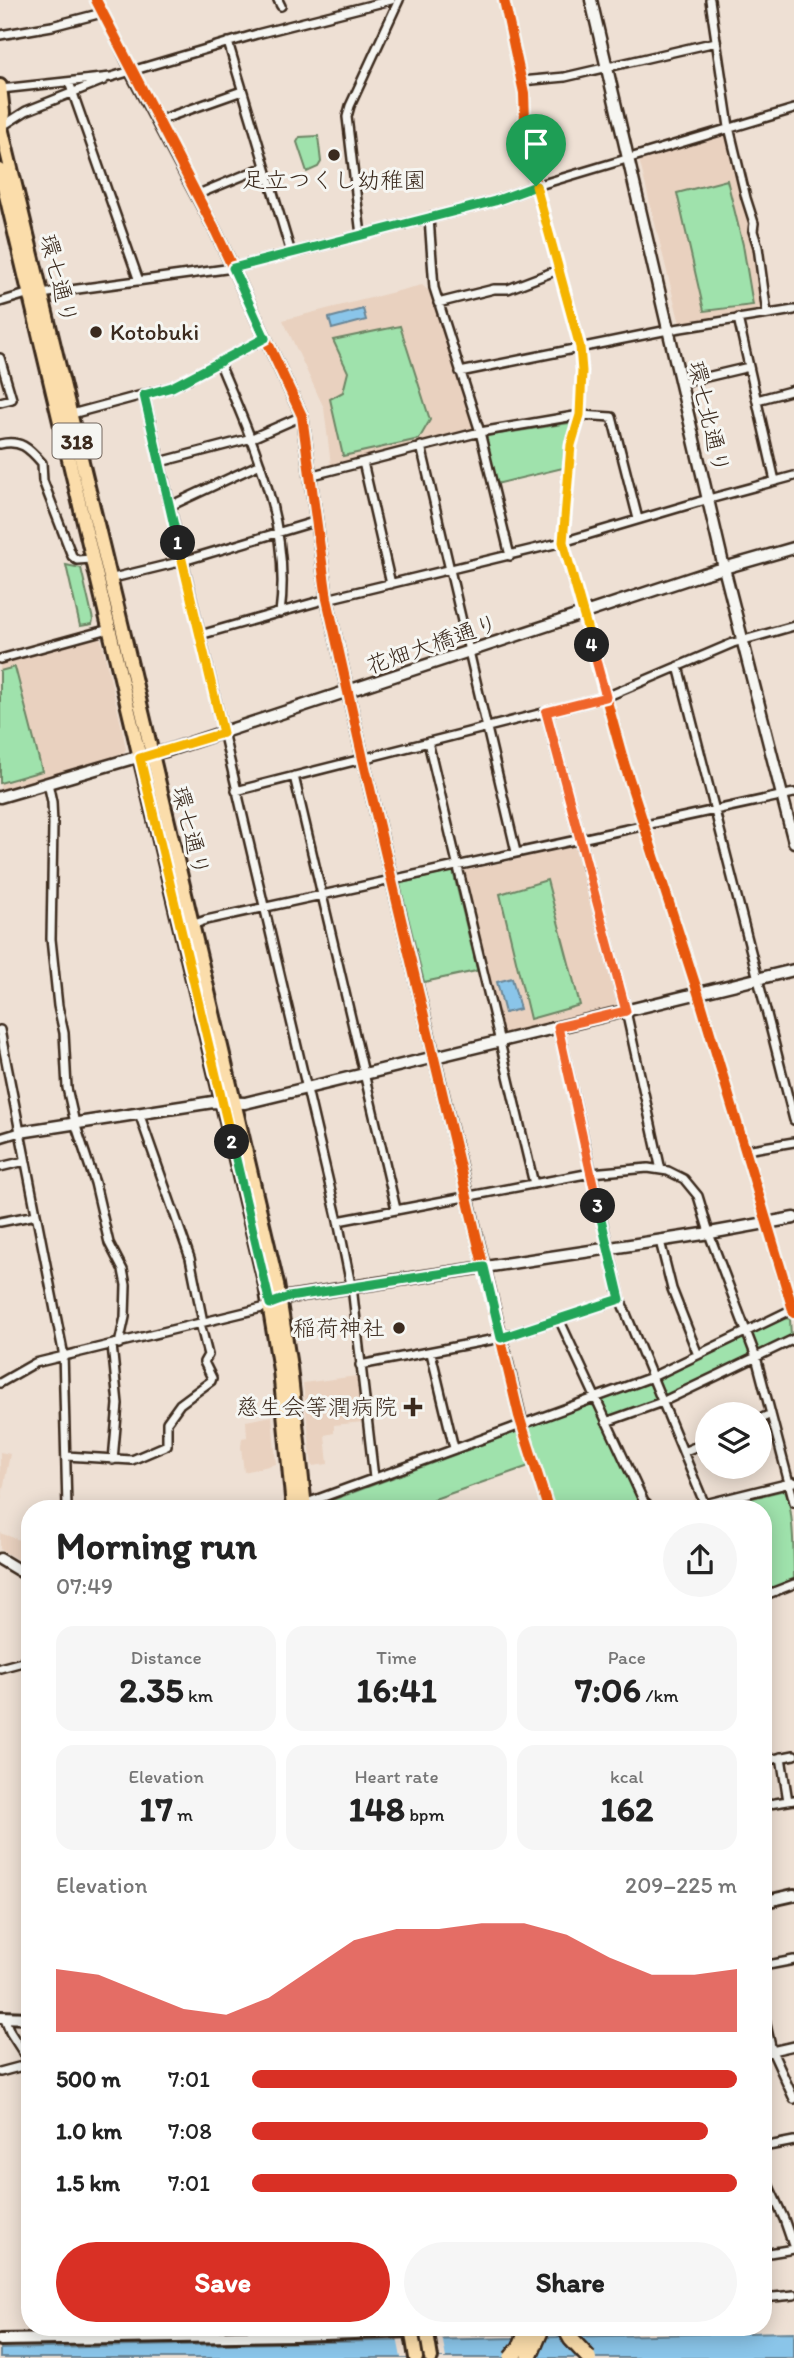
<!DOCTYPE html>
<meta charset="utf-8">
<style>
:root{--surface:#fff;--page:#f6f6f6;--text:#222;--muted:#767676;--accent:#d93025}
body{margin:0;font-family:Itim,"Klee One",sans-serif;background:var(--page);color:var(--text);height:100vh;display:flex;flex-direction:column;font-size:26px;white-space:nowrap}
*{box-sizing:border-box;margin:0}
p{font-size:23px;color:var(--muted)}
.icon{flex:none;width:38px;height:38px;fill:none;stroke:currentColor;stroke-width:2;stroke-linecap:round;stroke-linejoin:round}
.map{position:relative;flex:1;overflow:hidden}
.sheet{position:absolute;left:21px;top:1500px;width:751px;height:836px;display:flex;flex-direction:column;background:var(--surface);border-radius:28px;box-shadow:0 4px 18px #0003}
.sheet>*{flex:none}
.buttons{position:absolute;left:695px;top:1402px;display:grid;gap:14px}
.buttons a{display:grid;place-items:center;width:77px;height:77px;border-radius:50%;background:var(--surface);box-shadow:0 4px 18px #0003;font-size:35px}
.pin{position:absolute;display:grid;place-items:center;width:60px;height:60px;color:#fff;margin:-72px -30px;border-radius:50% 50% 50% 0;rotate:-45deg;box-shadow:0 0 7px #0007}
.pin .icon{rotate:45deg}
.km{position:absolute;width:35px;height:35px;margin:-18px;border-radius:50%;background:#222;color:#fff;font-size:19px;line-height:35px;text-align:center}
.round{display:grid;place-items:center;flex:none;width:74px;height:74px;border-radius:37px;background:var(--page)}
.summary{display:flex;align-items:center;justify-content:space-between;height:119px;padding:0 35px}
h1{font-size:38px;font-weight:800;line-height:52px}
.stats{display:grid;grid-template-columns:repeat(3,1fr);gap:10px;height:119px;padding:7px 35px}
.stats div{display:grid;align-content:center;border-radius:18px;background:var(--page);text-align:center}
.stats b{font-size:35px;font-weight:800}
.stats small{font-size:19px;font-weight:400}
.stats p{font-size:19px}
.chart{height:196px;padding:14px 35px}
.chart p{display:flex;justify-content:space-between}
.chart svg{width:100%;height:126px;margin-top:7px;fill:var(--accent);opacity:.7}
.primary-button{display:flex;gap:14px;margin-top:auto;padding:14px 35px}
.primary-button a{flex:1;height:80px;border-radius:42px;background:var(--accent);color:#fff;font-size:28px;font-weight:800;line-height:80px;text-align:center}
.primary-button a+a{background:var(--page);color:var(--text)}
ul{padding:0 35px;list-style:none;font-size:23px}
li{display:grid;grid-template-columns:112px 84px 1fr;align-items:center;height:52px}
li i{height:18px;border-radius:9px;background:var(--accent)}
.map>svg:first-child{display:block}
.built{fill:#e9d1bf}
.green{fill:#9fe2ac;stroke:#6d8665;stroke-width:2}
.water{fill:#8ac5e9;stroke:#6a8798;stroke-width:2}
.pier{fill:#eee0d4}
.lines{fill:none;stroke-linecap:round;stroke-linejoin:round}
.minor-casing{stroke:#3b2a1e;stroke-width:12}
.tertiary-casing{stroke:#3b2a1e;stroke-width:15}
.secondary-casing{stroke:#3b2a1e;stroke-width:16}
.primary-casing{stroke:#3b2a1e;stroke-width:18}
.minor{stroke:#f6f6f2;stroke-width:7}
.tertiary{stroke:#f6f6f2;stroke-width:10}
.secondary{stroke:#f6f6f2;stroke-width:10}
.primary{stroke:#fbddab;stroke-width:12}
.motorway-bridge-casing{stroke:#3b2a1e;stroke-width:19;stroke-linecap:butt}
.motorway-bridge{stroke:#fbddab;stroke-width:14}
.cycleway-casing{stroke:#f6f6f2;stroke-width:15}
.cycleway{stroke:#e8590c;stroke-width:10}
.split-1-casing{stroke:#fff;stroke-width:14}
.split-2-casing{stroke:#fff;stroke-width:14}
.split-3-casing{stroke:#fff;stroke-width:14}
.split-4-casing{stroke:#fff;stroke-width:14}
.split-5-casing{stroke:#fff;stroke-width:14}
.split-1{stroke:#22a559;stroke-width:9}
.split-2{stroke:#f5b400;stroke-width:9}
.split-3{stroke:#22a559;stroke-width:9}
.split-4{stroke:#f0652b;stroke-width:9}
.split-5{stroke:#f5b400;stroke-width:9}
.poi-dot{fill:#3b2a1e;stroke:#f6f6f2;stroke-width:2.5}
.labels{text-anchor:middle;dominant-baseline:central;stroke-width:6;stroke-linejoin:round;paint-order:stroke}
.shield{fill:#f6f6f2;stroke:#73675e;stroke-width:2}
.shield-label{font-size:21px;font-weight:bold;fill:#3b2a1e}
.poi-label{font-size:23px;fill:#3b2a1e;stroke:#f6f6f2;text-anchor:end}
.street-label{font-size:23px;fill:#3b2a1e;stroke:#f6f6f2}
</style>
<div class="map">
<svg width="794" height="2358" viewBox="0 0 794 2358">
<rect width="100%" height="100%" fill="#eee0d4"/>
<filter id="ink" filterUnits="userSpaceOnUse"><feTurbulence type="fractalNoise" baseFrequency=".0143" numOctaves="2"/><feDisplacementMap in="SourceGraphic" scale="14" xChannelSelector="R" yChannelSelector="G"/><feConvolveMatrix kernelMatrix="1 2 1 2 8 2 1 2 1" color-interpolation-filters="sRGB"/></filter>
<g filter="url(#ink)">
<path class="built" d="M725,133L728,135L743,202L750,223L763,309L761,312L680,324L639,159Z
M422,285L430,292L474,427L472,430L331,465L324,408L283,320Z
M98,637L101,639L121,724L126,749L123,754L0,791V664Z
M577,846L619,1004L616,1007L505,1034L502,1032L464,871Z
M357,1376L363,1422L334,1425V1433L325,1435L328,1464L312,1466L303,1383Z
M272,1416L276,1464L244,1472L241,1447L242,1438L247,1437L246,1421Z
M0,1452L10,1454L0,1505Z
M0,1533L28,1543L18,1560L0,1549Z"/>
<path class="green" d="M318,136L321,162L318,167L307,172L297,142L300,137Z
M727,180L743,245L753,305L704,311L677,193Z
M400,326L430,420L419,439L343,456L330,399L343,392L348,372L333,340Z
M569,423L571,425L564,451L563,468L496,484L485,439L487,436Z
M66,565L81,568L93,620L92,624L80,626Z
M15,667L42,771L0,783V671Z
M453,871L477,969L476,971L424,982L400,885L401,883Z
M547,880L580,1005L530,1019L500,894Z
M785,1318L790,1319L791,1336L761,1351L756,1350L751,1338L752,1333Z
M742,1338L746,1340L751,1352L750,1358L667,1396L663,1394L657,1382L659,1378Z
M647,1383L652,1385L657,1397L654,1401L610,1418L606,1416L600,1404L603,1399Z
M588,1404L595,1406L642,1508H551L526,1430L527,1427Z
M516,1432L520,1433L529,1466L409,1508H316V1506Z
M785,1490C794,1507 794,1558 794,1581L763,1594V1508H711Z"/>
<path class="water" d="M363,309L366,320L332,329L329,318Z
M512,978L520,1009L505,1013L497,982Z
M794,2332V2358H0V2349Z"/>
<path class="pier" d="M442,2336L446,2358H401L397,2337Z"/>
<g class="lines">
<g class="minor-casing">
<path id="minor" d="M96,0L131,72
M278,0L281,6
M504,0L524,93L526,148L580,347L582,371L580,415L571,445L563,542L624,763L698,993L794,1313
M710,0L729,127L746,198L754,223L753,231L758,247L767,314
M0,35L52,26L102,13
M228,42L291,253
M521,81L565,77L716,42
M69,82L139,281
M1,89L111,77L257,34L391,0
M157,121L242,91
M1,127L26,111L104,80
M196,195L264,167
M429,218L434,288L480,432L510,556
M361,235L347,117L350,106L399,0
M41,294L233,268L495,201L536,186L794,109
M0,302L30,293
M438,303L494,289H508L558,270
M738,318L775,481
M0,358L12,399L0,402
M219,362C252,440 292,526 280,613
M460,372L668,330L794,310
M681,383L749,367
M144,395L338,1221L353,1295L374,1478
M757,400L794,390
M68,415L172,387L265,338
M0,444C20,439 29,448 42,463L43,481L72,556L77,560L92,559
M421,446L516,852
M160,462L252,438L302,416
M363,462L391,584
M309,476L480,432L580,415L612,417L638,519
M170,506L260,464
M109,579L183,561L317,521
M200,635L327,599L563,542L698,502L794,476
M0,659L109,629
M678,666L794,1120
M546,712L626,1011L661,1170
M428,742L534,1184
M294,776L396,1209
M48,783L52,802L53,824L51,939L58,1006L64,1033L67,1088L75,1123L95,1183L109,1243L123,1270L126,1285L125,1317L119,1344
M236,791L606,697L733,643L794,626
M192,925L206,920L794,793
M558,1027L620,1299L705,1505
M0,1030L63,1351L67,1508
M139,1113L190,1258L203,1322
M0,1138L20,1132
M746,1150L794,1142
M0,1167L25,1161
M338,1221L591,1173L648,1168L668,1171L684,1179L698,1196L711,1239L756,1357L794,1502
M0,1222L36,1215
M660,1241L672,1289L698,1355
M559,1319L644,1502L651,1508
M112,1345L118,1404L113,1460
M431,1353L454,1448
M360,1365L501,1338L620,1299
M0,1383L35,1363L262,1308L270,1304
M760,1419L771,1414
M606,1422L662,1402L794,1339
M522,1426L548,1508
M683,1452L707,1442
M66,1456L132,1460L167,1445V1422L180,1404L211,1381L212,1378L204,1362L208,1355L200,1323
M304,1504L652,1377L793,1309
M689,1508L794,1482
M763,1596L794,1584
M0,1668L30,1660
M781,1757L788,1801
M763,1761L794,1755
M763,1805L794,1800
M763,1966L794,1960
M763,2011L772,2051L794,2099
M4,2017L10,2032L30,2063
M763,2053L794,2046
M0,2072L30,2064
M763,2147L794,2141
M763,2173L784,2219L794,2248
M763,2254L794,2249
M763,2298L794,2295
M427,2329H529
M541,2329L597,2328"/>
</g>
<g class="tertiary-casing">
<path id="tertiary" d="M591,0L724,568L794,842
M131,72L216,232L302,416L327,599L363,759L522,1426
M0,797L130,759L166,751L703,574L794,548
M20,1132L213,1102L245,1103L794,970
M273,1303L289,1297L352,1287L710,1233L794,1218
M0,1559L30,1577"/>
</g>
<g class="secondary-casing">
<path id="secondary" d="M763,1902L794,1895
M0,2017L30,2018
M0,2340L295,2335L412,2331"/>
</g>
<g class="primary-casing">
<path id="primary" d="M0,86L3,113L1,127
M0,123L122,627L277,1284L290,1367L305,1508
M0,170L266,1286L280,1370L293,1508
M411,2328L416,2358
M426,2328L431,2358"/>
</g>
<use href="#minor" class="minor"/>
<use href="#tertiary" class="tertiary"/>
<use href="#secondary" class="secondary"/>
<use href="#primary" class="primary"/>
<g class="motorway-bridge-casing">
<path id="motorway-bridge" d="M565,2328L571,2339L589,2358
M511,2358L520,2347L528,2328
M529,2358L542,2328"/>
</g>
<use href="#motorway-bridge" class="motorway-bridge"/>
<g class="cycleway-casing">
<path id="cycleway" d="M96,0L216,232L302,416L327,599L363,759L519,1416L548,1508
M504,0L524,93L526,148L580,347L582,371L580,415L571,445L563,542L624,763L698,993L794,1313"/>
</g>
<use href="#cycleway" class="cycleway"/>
</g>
</g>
<g class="lines" filter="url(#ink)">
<g class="split-1-casing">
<path id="split-1" d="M178,543L144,395L172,387L265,338L233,268L495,201L536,186"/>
</g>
<g class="split-2-casing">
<path id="split-2" d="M178,543L223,733L140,758L232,1142"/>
</g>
<g class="split-3-casing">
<path id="split-3" d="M232,1142L270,1304L289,1297L484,1267L501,1338L620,1299L598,1206"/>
</g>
<g class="split-4-casing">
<path id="split-4" d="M592,645L606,697L546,712L626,1011L558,1027L598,1206"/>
</g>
<g class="split-5-casing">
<path id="split-5" d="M536,186L580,347L582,371L580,415L571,445L563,542L592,645"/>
</g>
<use href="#split-1" class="split-1"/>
<use href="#split-2" class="split-2"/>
<use href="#split-3" class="split-3"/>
<use href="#split-4" class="split-4"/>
<use href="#split-5" class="split-5"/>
</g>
<g class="poi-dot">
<circle cx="334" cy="155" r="7"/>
<circle cx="96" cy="332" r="7"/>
<circle cx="399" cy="1328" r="7"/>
<path d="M409.5 1396.5h7v7h7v7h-7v7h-7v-7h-7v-7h7z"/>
</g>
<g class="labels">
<rect class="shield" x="52.5" y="423.5" width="49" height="35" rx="5"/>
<g class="shield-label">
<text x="77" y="441">318</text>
</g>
<g class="poi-label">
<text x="334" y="180" text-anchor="middle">足立つくし幼稚園</text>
<text x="110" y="332" text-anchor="start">Kotobuki</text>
<text x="385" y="1328">稲荷神社</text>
<text x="397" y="1407">慈生会等潤病院</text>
</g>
<g class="street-label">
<text transform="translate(59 279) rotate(76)">環七通り</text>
<text transform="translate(709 417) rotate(77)">環七北通り</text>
<text transform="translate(432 644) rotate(-19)">花畑大橋通り</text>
<text transform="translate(191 831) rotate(76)">環七通り</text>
</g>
</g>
</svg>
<div class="buttons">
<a><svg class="icon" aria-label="layers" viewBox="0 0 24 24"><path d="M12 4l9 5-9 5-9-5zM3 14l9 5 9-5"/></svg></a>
</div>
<div class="pin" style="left:536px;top:186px;background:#1e9e55"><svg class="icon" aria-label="arrive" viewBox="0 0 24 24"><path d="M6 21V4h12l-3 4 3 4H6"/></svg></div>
<b class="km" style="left:178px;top:543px">1</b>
<b class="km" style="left:232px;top:1142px">2</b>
<b class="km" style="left:598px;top:1206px">3</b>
<b class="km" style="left:592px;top:645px">4</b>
<section class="sheet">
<div class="summary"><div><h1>Morning run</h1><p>07:49</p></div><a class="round"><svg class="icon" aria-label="share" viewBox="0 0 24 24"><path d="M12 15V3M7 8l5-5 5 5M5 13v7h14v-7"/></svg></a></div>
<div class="stats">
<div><p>Distance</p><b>2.35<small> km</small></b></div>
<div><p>Time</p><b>16:41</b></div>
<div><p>Pace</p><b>7:06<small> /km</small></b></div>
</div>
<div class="stats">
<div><p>Elevation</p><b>17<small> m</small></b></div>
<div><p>Heart rate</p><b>148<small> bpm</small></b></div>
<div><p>kcal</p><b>162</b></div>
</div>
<div class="chart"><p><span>Elevation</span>209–225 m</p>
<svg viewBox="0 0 160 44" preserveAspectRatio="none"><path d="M0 44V22L10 24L20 30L30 36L40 38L50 32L60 22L70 12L80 8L90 8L100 6L110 6L120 10L130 18L140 24L150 24L160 22V44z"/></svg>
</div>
<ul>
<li><b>500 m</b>7:01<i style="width:100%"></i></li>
<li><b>1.0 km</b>7:08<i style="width:94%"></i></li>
<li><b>1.5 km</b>7:01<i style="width:100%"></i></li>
</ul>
<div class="primary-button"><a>Save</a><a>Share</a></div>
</section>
</div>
